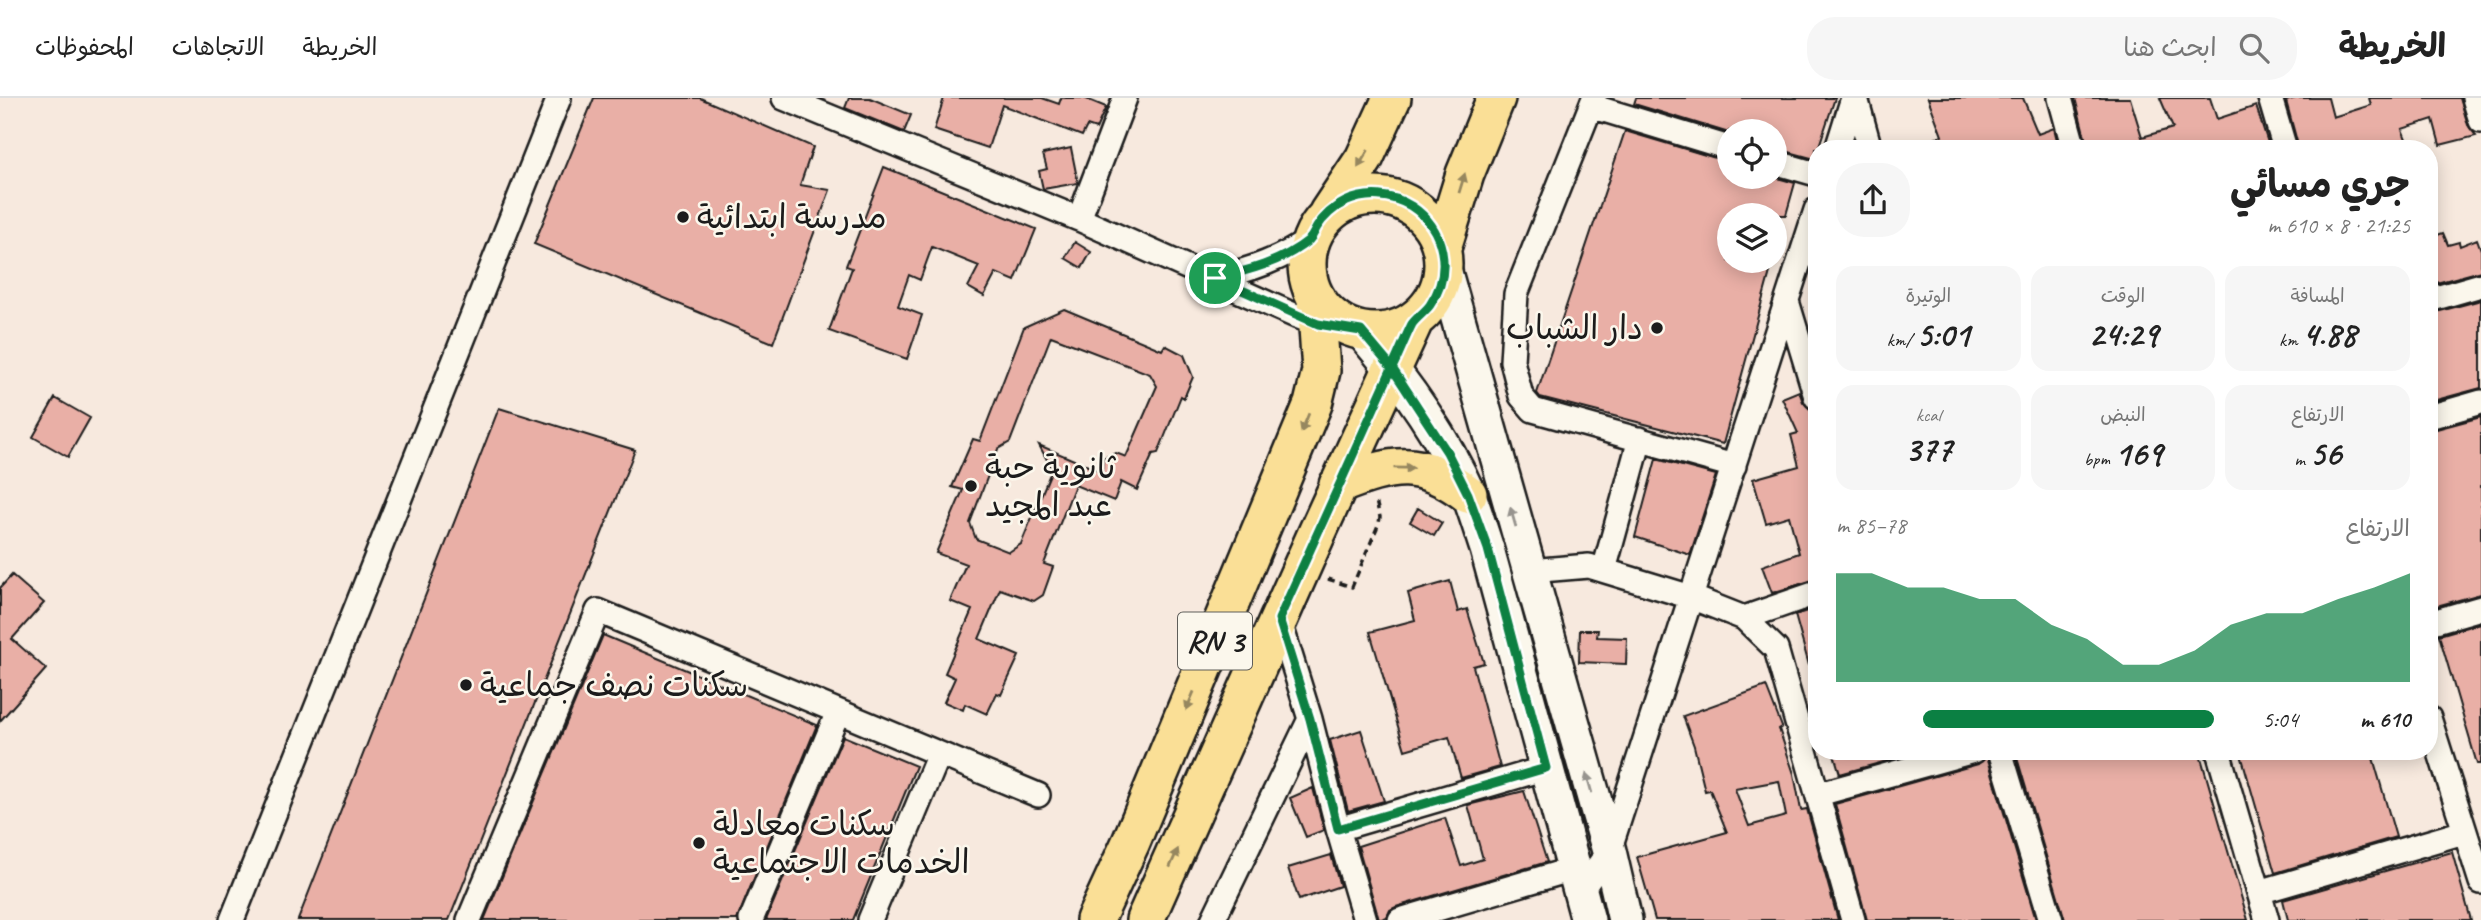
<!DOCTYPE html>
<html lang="ar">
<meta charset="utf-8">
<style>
:root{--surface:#fff;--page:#f6f6f6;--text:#222;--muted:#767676;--line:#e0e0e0;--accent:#0b8043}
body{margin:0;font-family:Caveat,"Playpen Sans Arabic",sans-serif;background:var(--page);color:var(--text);direction:rtl;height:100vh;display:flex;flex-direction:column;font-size:26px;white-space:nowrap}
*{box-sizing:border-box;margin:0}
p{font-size:23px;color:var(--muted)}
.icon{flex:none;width:38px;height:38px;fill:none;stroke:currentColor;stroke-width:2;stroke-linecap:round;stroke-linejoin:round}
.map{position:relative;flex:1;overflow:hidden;direction:ltr}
.drawer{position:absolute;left:1808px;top:42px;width:630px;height:620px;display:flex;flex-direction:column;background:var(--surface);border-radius:28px;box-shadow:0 4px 18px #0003;direction:rtl}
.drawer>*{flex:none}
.tools{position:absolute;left:1717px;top:21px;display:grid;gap:14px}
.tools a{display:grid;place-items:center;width:70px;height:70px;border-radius:50%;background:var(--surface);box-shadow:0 4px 18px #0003;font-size:35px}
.pin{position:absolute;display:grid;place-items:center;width:60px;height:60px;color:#fff;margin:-30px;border:4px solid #fff;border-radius:50%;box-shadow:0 2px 7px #0007}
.round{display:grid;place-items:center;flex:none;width:74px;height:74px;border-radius:28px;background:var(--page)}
.overview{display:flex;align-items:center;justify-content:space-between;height:119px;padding:0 28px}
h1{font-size:38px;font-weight:700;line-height:52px}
.stats{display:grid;grid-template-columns:repeat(3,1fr);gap:10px;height:119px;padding:7px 28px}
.stats div{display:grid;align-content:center;border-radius:18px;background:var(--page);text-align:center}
.stats b{font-size:35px;font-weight:700}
.stats small{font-size:19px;font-weight:400}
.stats p{font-size:19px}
.chart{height:196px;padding:14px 28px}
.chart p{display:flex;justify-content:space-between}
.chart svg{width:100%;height:126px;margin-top:7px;fill:var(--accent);opacity:.7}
ul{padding:0 28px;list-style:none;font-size:23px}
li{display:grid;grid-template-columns:112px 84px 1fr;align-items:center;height:52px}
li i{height:18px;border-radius:9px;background:var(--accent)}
header{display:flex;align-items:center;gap:42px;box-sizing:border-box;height:98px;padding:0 35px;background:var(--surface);border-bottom:2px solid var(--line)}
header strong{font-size:33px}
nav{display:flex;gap:38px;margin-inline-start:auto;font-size:24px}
.search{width:490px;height:63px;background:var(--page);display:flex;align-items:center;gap:18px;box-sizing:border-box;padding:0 24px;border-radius:28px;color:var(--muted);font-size:26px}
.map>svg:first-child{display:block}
.building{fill:#e9afa6;stroke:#1c1c1c;stroke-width:2;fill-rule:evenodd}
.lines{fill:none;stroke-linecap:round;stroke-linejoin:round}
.street-casing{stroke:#1c1c1c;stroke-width:28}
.secondary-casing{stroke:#1c1c1c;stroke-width:38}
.primary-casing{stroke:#1c1c1c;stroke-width:42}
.path{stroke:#1c1c1c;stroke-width:3.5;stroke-dasharray:7 5;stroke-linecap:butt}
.street{stroke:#fbf7ec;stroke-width:23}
.secondary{stroke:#fbf7ec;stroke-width:33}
.primary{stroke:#fadf96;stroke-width:37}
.oneway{fill:#96875f}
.oneway2{fill:#97948e}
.route-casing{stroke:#fff;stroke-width:14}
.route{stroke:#0b8043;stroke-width:9}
.poi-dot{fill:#1c1c1c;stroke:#fbf7ec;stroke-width:2.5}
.labels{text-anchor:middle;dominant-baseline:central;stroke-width:5;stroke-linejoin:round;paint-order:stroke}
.shield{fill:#fbf7ec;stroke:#5f5e5a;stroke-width:2}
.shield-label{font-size:32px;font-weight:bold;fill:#1c1c1c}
.poi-label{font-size:33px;fill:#1c1c1c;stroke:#fbf7ec;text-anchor:start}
</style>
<header>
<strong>الخريطة</strong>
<div class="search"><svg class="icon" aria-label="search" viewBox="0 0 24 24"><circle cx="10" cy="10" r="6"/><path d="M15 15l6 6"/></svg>ابحث هنا</div>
<nav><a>الخريطة</a><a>الاتجاهات</a><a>المحفوظات</a></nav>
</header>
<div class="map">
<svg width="2481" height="822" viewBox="0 0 2481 822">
<rect width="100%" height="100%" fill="#f7e9de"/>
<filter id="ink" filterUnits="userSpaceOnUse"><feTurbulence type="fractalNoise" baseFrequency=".0143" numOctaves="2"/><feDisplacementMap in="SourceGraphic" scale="14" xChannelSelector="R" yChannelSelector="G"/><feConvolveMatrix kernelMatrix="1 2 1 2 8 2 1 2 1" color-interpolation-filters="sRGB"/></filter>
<g filter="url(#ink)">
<path class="building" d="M594,0H700L813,49L800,87L830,92L773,245L534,146Z
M849,0H870L911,17L904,34L845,10Z
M944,0H1042L1059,6L1061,0H1084L1106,9L1096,31L1087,28L1082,38L1002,7L988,50L934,32Z
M1636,0H1835L1818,51H1816L1815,61L1774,50V33H1729V35L1634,6Z
M1928,0H2023L2038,36L2054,30L2059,50L1913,51V48L1942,38Z
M2075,0H2130L2142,39L2173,30L2160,0H2210L2217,21L2256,8L2270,51H2088Z
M2296,0H2328L2333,19L2371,7L2369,0H2460L2468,27L2476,38L2440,47L2433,21L2402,31L2410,51H2299L2286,3Z
M1625,33L1729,64V79H1774L1795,85L1786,117H1729V163H1773L1723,346L1540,299L1537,295Z
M1071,50L1078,85L1043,91L1039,73L1047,71L1043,56Z
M884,69L1036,131L1015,183L996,175L984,198L968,189L979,168L932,149L920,182L909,177L898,208L922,217L907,261L829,233L852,170L846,168Z
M2443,135L2448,147L2459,144L2460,148L2477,141L2481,152V173L2429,187V140Z
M1075,144L1091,154L1082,170L1065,160Z
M2481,202V290L2429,304V216Z
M1064,211L1162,252L1165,247L1184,257L1193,279L1184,300L1181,298L1158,355L1153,356L1137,392L1121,384L1114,403L1075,387L1044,466L1053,469L1043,497L1034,503L1000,491L979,541L1019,558L1001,597L997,595L987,616L965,606L963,612L944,604L955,580L945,575L972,512L950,503L966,466L936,455L963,392L952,389L973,341L980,343L1024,229ZM1051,238L1150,276L1157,288L1126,359L1116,355L1103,360L1102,374L1039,347L1052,371L1021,446L1009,454L976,441L970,425L998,351L1010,344Z
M1799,293L1803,304L1811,312L1815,321L1812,323L1816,339V481L1772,495L1762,468L1799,455L1789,418L1766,425L1753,381L1799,368L1791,337L1798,335L1782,300Z
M55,300L90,320L68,359L33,339Z
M499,310L635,352L449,822H298Z
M2481,319V496L2429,510V333Z
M1656,361L1716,377L1690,457L1635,439Z
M1418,410L1442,425L1434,438L1410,424Z
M12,477L44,505L12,541L46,571L0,623V490Z
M1450,483L1458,514L1467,511L1484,565L1473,568L1500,669L1461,680L1449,639L1405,652L1370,534L1415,522L1408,495Z
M1816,510V577L1812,578L1795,517Z
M2481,525V666H2477L2439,537Z
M1580,532H1598L1597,539L1627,540L1626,566L1579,564Z
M603,537L817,627L737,822H484Z
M1766,588L1782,629L1779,631L1794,676L1801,712L1807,711L1838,822H1655L1637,759L1727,734L1710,692L1705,693L1694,648L1683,618ZM1779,683L1786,718L1749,728L1735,691Z
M1361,632L1384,703L1348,713L1330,642Z
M843,638L916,668L853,822H766Z
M1833,653H1923L1840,676Z
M2015,653H2199L2248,822H2065Z
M2240,653H2371L2396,739L2275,775Z
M1987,658L2036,822H1867L1835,706L1978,666Z
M1313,690L1324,732L1306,739L1290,700Z
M1524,693L1547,764L1396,809L1390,812L1387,819L1379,822L1358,748L1445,720L1461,768L1483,761L1468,707Z
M2452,754L2471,822H2288L2283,802Z
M1331,757L1340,788L1299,802L1288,770Z"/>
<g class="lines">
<g class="street-casing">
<path id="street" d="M784,0L1079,121L1296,218L1318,226L1355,232
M1594,0L1516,196L1512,263L1521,298L1533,312L1734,368
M1856,0L1870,51
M2060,0L2074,51
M2270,0L2285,51
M2474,0L2481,23
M1591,8L1729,50
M1837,51L1853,0
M1774,64L1816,76
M1079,121L1125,0
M1215,180C1251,172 1282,161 1312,140
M2429,202L2481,187
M1787,203L1816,299
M2429,319L2481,304
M1604,472L1640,341
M1529,473L1589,468L1691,499L1744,520L1776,551L1853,822
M1744,520L1816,495
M2429,525L2481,510
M2429,620L2481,784
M1310,621L1338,731L1365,822
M2000,653L2051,822
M2218,653L2267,822
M1819,696L1974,653
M1338,731L1546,670
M1580,794L1609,753L1816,112
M2259,794L2464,734
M232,822L559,0
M469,822L598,513L1038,697
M751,822L838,614
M870,822L939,656
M1213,822L1310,621L1279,521
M1400,822L1573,771"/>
</g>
<g class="secondary-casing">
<path id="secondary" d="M1444,171L1609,753L1625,822
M1361,233C1403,282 1442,336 1468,395C1475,413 1481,433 1487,451L1588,822"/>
</g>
<g class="primary-casing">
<path id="primary" d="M1307 166a68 68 0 1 1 136 0a68 68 0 1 1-136 0Z
M1328,115L1364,61L1392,0
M1442,150L1465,76L1496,0
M1338,387C1392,366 1419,359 1468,396
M1095,822L1131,744L1313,306L1321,273L1316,201
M1145,822L1317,435L1414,223"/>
</g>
<path class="path" d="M1328,481L1352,489L1379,425L1380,419L1376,403"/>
<use href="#street" class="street"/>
<use href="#secondary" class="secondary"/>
<use href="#primary" class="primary"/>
</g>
<defs><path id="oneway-solid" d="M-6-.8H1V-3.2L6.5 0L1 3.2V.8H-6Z" transform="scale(1.75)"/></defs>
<g class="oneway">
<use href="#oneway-solid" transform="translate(1363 61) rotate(121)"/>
<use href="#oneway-solid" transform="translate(1462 85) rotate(-73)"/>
<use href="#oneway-solid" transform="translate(1305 325) rotate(112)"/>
<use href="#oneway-solid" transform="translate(1404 370) rotate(1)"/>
<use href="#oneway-solid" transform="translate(1190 603) rotate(113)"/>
<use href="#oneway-solid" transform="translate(1174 760) rotate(-66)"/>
</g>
<g class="oneway2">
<use href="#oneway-solid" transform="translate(1513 419) rotate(-106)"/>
<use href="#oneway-solid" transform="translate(1589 685) rotate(-106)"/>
</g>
</g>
<g class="lines" filter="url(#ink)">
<g class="route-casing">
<path id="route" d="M1215,180L1318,226L1361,233L1392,270L1279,521L1310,621L1338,731L1546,670L1488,451L1468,396L1447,354L1392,270C1399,256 1405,240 1412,226C1417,219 1425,214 1430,207C1453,174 1445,130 1411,108C1391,96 1367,94 1345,104C1334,109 1323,119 1317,129C1314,134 1313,138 1309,142C1282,164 1248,173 1215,180"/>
</g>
<use href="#route" class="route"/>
</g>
<g class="poi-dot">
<circle cx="683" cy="119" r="7"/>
<circle cx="1657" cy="230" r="7"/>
<circle cx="971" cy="388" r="7"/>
<circle cx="466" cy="587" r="7"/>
<circle cx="699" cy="745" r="7"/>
</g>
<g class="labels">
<rect class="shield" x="1178" y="514.5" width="74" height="57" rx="5"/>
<g class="shield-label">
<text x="1215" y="543">RN 3</text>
</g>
<g class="poi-label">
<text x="697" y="119">مدرسة ابتدائية</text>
<text x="1643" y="230" text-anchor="end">دار الشباب</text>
<text x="985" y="369">ثانوية حبة<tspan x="985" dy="38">عبد المجيد</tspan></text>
<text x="480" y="587">سكنات نصف جماعية</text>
<text x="713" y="726">سكنات معادلة<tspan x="713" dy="38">الخدمات الاجتماعية</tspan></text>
</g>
</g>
</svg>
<div class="tools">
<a><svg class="icon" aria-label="locate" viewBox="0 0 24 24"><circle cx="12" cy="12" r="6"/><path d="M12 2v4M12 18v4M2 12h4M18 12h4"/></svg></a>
<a><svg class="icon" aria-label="layers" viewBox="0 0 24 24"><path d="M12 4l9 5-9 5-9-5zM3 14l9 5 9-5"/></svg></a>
</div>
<div class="pin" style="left:1215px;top:180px;background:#1e9e55"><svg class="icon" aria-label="arrive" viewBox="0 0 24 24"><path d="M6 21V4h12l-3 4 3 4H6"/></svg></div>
<section class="drawer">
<div class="overview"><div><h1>جري مسائي</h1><p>21:25 · 8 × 610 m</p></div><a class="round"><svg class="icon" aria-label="share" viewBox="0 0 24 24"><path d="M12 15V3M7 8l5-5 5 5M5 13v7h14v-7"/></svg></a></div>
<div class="stats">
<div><p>المسافة</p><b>4.88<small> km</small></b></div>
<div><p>الوقت</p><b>24:29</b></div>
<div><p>الوتيرة</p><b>5:01<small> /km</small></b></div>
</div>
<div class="stats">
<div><p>الارتفاع</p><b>56<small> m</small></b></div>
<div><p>النبض</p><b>169<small> bpm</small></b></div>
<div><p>kcal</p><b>377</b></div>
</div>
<div class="chart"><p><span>الارتفاع</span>78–85 m</p>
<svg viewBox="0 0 160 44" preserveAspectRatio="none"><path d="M0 44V6L10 6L20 11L30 11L40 15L50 15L60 24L70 29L80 38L90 38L100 33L110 24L120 20L130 20L140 15L150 11L160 6V44z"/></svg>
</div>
<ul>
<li><b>610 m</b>5:04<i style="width:77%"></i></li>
</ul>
</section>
</div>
